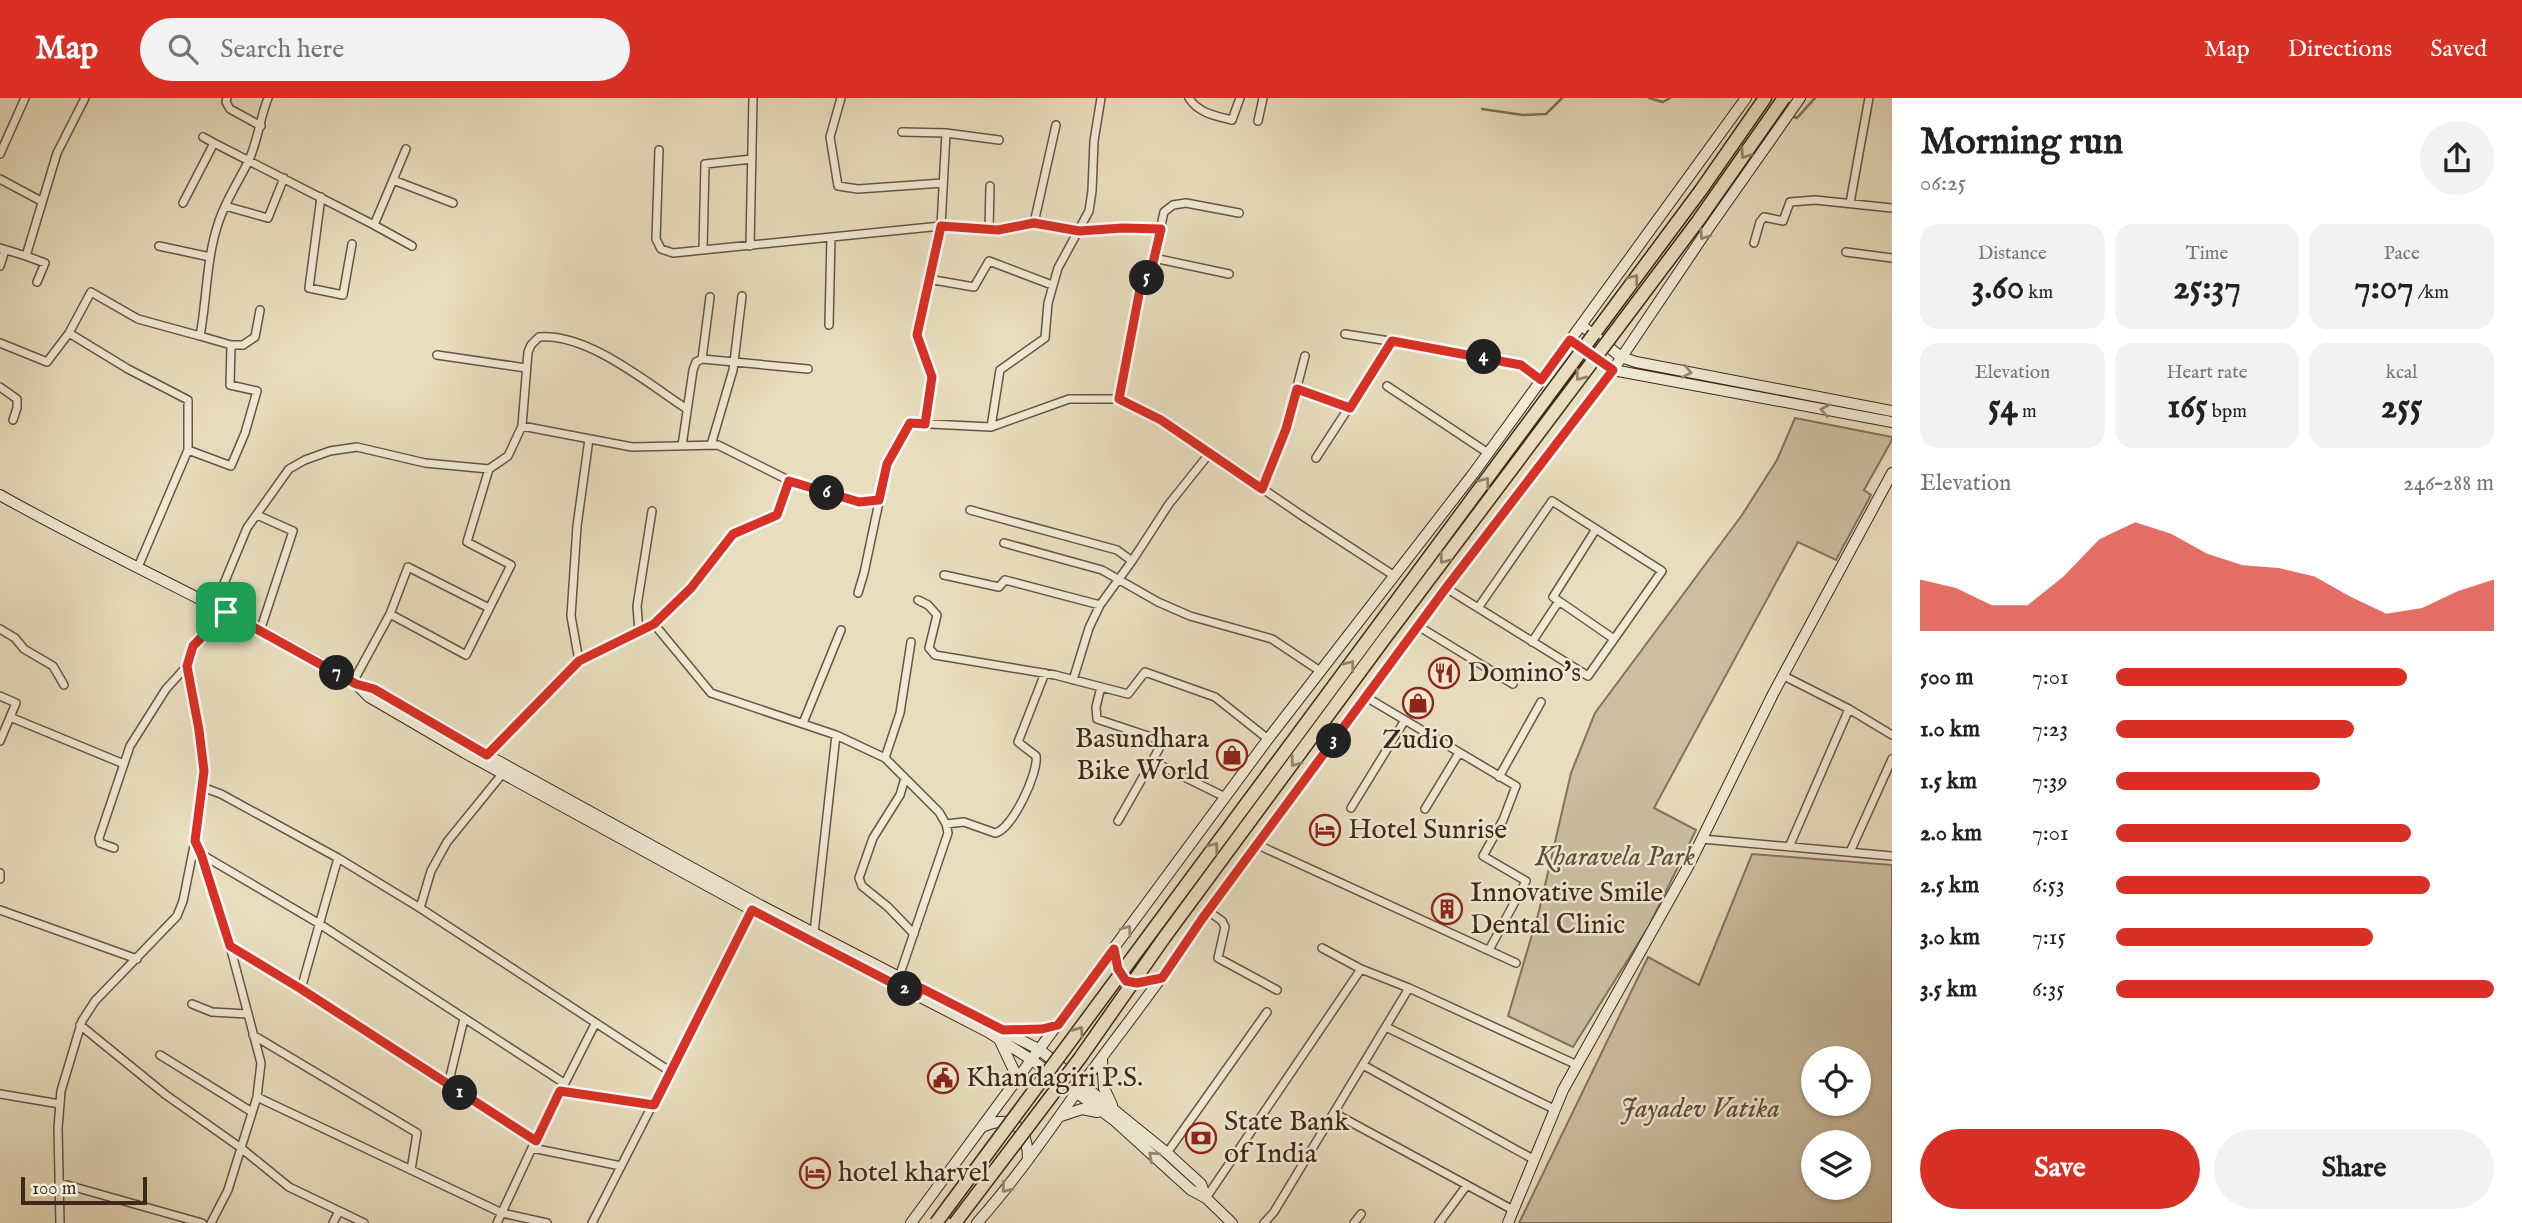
<!DOCTYPE html>
<meta charset="utf-8">
<style>
:root{--surface:#fff;--page:#f2f2f2;--text:#222;--muted:#767676;--accent:#d93025}
body{margin:0;font-family:"IM FELL English",serif;background:var(--page);color:var(--text);height:100vh;display:flex;flex-direction:column;font-size:26px;white-space:nowrap}
*{box-sizing:border-box;margin:0}
p{font-size:23px;color:var(--muted)}
.icon{flex:none;width:38px;height:38px;fill:none;stroke:currentColor;stroke-width:2;stroke-linecap:round;stroke-linejoin:round}
.map{position:relative;flex:1;overflow:hidden}
.side{display:flex;flex-direction:column;background:var(--surface);width:630px}
.side>*{flex:none}
.buttons{position:absolute;left:1801px;top:948px;display:grid;gap:14px}
.buttons a{display:grid;place-items:center;width:70px;height:70px;border-radius:50%;background:var(--surface);box-shadow:0 2px 5px #0004;font-size:35px}
.scale{position:absolute;left:21px;bottom:18px;width:126px;box-sizing:border-box;padding-left:7px;border:4px solid #3e271b;border-top:0;font-size:19px;line-height:24px;white-space:nowrap;color:#3e271b;-webkit-text-stroke:5px #f0e9d4;paint-order:stroke}
.pin{position:absolute;display:grid;place-items:center;width:60px;height:60px;color:#fff;margin:-30px;border-radius:14px;box-shadow:0 4px 10px #0006}
.km{position:absolute;width:35px;height:35px;margin:-18px;border-radius:50%;background:#222;color:#fff;font-size:19px;line-height:35px;text-align:center}
.round{display:grid;place-items:center;flex:none;width:74px;height:74px;border-radius:37px;background:var(--page)}
.headline{display:flex;align-items:center;justify-content:space-between;height:119px;padding:0 28px}
h1{font-size:38px;font-weight:700;line-height:52px}
.stats{display:grid;grid-template-columns:repeat(3,1fr);gap:10px;height:119px;padding:7px 28px}
.stats div{display:grid;align-content:center;border-radius:18px;background:var(--page);text-align:center}
.stats b{font-size:35px;font-weight:700}
.stats small{font-size:19px;font-weight:400}
.stats p{font-size:19px}
.chart{height:196px;padding:14px 28px}
.chart p{display:flex;justify-content:space-between}
.chart svg{width:100%;height:126px;margin-top:7px;fill:var(--accent);opacity:.7}
.primary-button{display:flex;gap:14px;margin-top:auto;padding:14px 28px}
.primary-button a{flex:1;height:80px;border-radius:42px;background:var(--accent);color:#fff;font-size:28px;font-weight:700;line-height:80px;text-align:center}
.primary-button a+a{background:var(--page);color:var(--text)}
ul{padding:0 28px;list-style:none;font-size:23px}
li{display:grid;grid-template-columns:112px 84px 1fr;align-items:center;height:52px}
li i{height:18px;border-radius:9px;background:var(--accent)}
header{display:flex;align-items:center;gap:42px;box-sizing:border-box;height:98px;padding:0 35px;background:var(--accent);color:#fff}
header strong{font-size:33px}
nav{display:flex;gap:38px;margin-inline-start:auto;font-size:24px}
.search{width:490px;height:63px;background:var(--page);display:flex;align-items:center;gap:18px;box-sizing:border-box;padding:0 24px;border-radius:38px;color:var(--muted);font-size:26px}
main{display:flex;flex:1;min-height:0}
.map>svg:first-child{display:block}
.green{fill:#cbbea1;stroke:#84725e;stroke-width:2;fill-rule:evenodd}
.lines{fill:none;stroke-linecap:round;stroke-linejoin:round}
.stream{stroke:#816f5b;stroke-width:2.5}
.street-casing{stroke:#685444;stroke-width:10}
.secondary-casing{stroke:#3e271b;stroke-width:12}
.highway-casing{stroke:#3e271b;stroke-width:15}
.street{stroke:#f0e9d4;stroke-width:7}
.secondary{stroke:#f0e9d4;stroke-width:10}
.highway{stroke:#e8ddbd;stroke-width:12}
.highway-bridge-casing{stroke:#3e271b;stroke-width:15;stroke-linecap:butt}
.highway-bridge{stroke:#e8ddbd;stroke-width:12}
.oneway{stroke:#93826c}
.oneway2{stroke:#978878}
.route-casing{stroke:#fff;stroke-width:14}
.route{stroke:#d93025;stroke-width:9}
.labels{text-anchor:middle;dominant-baseline:central;stroke-width:5;stroke-linejoin:round;paint-order:stroke}
.poi-label{font-size:28px;fill:#3e271b;stroke:#f0e9d4;text-anchor:start}
.park-label{font-size:28px;font-style:italic;fill:#614d3c;stroke:#f0e9d4}
</style>
<header>
<strong>Map</strong>
<div class="search"><svg class="icon" aria-label="search" viewBox="0 0 24 24"><circle cx="10" cy="10" r="6"/><path d="M15 15l6 6"/></svg>Search here</div>
<nav><a>Map</a><a>Directions</a><a>Saved</a></nav>
</header>
<main>
<div class="map">
<svg width="1892" height="1125" viewBox="0 0 1892 1125">
<rect width="100%" height="100%" fill="#e8ddbd"/>
<filter id="stains"><feTurbulence type="fractalNoise" baseFrequency=".00286" numOctaves="4"/><feColorMatrix values="0 0 0 0 .2 0 0 0 0 .09 0 0 0 0 .02 0 0 0 .5 -.17"/></filter>
<radialGradient id="worn" r=".72"><stop offset=".6" stop-color="#630" stop-opacity="0"/><stop offset="1" stop-color="#630" stop-opacity=".3"/></radialGradient>
<path class="green" d="M1795,320L1892,339V342L1864,392L1871,397L1836,462L1798,444L1654,710L1696,732L1649,828L1573,949L1508,918L1539,813L1571,675L1595,615L1742,417L1777,362Z
M1752,756L1892,767V1125H1519L1648,859L1699,887ZM1813,961H1858V1006H1813ZM1813,1045H1858V1090H1813Z"/>
<g class="lines">
<path class="stream" d="M1649,0L1663,4L1670,0
M1482,11L1523,17L1546,16L1562,0
M1790,17L1797,20L1815,0"/>
<g class="street-casing">
<path id="street" d="M227,0L226,4L230,11L261,28
M841,0L830,39L838,88L858,91L943,85
M1189,0C1198,15 1216,18 1232,22L1240,0
M1258,23L1263,0
M902,34L946,35L941,128L998,132L1034,125L1079,133L1123,130L1161,131
M946,35L999,42
M203,39L214,45
M659,52L656,141L661,151L673,155L941,128L917,237L932,280L925,326
M0,56L25,0
M0,81L41,103
M393,82L453,105
M321,99L309,190L343,197L352,146
M183,105L214,45L374,127L406,51
M1850,105L1869,0
M225,108L268,120L284,80
M1034,125L1056,27
M374,127L412,148
M989,131L990,88
M1754,145L1760,124L1764,119L1783,123L1790,104L1815,102L1892,110
M159,148L210,159
M750,148L753,0
M0,150L26,158L57,55L85,0
M703,151L705,66L752,61
M1846,154L1892,160
M26,158L45,165L37,184
M1154,160L1229,176
M0,168L5,152
M928,181L974,189L989,163L1052,187
M829,227L831,140
M69,235L128,271L188,302V352L231,368L245,335L257,293L230,287L231,247L200,238
M1345,236L1421,248L1521,267L1541,282
M0,245L47,264L69,235L91,194L138,221L200,238C207,201 206,162 218,126C225,103 239,83 249,62C258,42 260,20 268,0
M231,247H243L255,239L260,212
M437,257L526,270
M702,261L710,199
M1387,288L1488,355
M0,289L17,301V310L13,322
M1297,291L1350,310
M1119,301L1140,192L1152,169L1164,114L1173,107L1186,105L1239,115
M522,328L528,254L531,247L539,239C588,235 647,285 687,311
M991,329L1000,272L1045,240L1048,205L1058,170L1089,113L1092,93L1094,43L1101,0
M711,347L733,272L742,198
M682,348L693,272L696,264L702,261L808,271
M1316,360L1392,243
M1262,391L1286,331L1305,258
M970,412L1117,452L1132,463L1100,507L1089,530L1073,582
M257,417L293,433L260,533
M1596,431L1553,499L1614,541
M1004,445L1102,472L1158,504L1190,518L1272,541L1320,573
M1132,463L1169,406L1209,356
M138,469L188,352
M944,477L999,489L1005,482L1100,507
M1446,490L1588,578L1662,473L1552,403L1478,510
M858,495L864,475L887,366L910,325L991,329L1069,301H1119L1162,322L1304,419L1393,477
M918,502L928,507L937,517L929,550L935,557L1055,577L1128,596L1145,574L1215,599L1268,641
M215,507L247,430L289,371L305,362L330,353L357,349L425,365L489,371L508,358L522,328L632,349L718,347L798,387L859,404L879,402
M390,516L408,469L489,510
M654,526L711,595L836,637L885,660L939,714L946,726L948,735L899,879
M1418,528L1513,586
M0,531L15,540L24,551L53,568L64,587
M639,534L637,508L652,413
M1532,544L1559,503
M579,563L654,526L691,490L733,436L777,417L788,383
M1784,578L1849,611L1892,637
M353,584L390,516L466,557L511,467L467,444L489,371
M1101,589L1096,609L1097,621L1154,640L1158,643L1160,649L1118,723
M0,598L16,605L0,643
M1366,599L1516,688L1503,722L1483,758L1526,783L1489,852
M10,619L124,666
M803,625L841,532
M487,657L579,563L571,518L577,428L589,341
M885,660L900,615L911,544
M1154,664L1225,699
M1499,679L1541,604
M905,680L900,697L873,740L859,780L862,788L888,809L914,836
M202,689L221,696L338,760L420,810L671,974
M1351,710L1405,622
M1425,711L1459,655
M946,726L964,724L995,735C1012,732 1039,674 1036,658L1018,644L1045,575
M1702,741L1892,758
M195,743L201,756L230,848L261,965L257,999L241,1050L228,1092L211,1125
M1258,747L1516,865
M1789,749L1849,611
M114,750L100,745L99,740L130,648L166,591L187,568
M1850,754L1892,661
M201,756L318,825L564,985
M0,775V781
M420,810L431,773L447,744L503,675
M0,812L137,861
M1208,813L1222,823L1225,829L1218,860L1277,892
M814,835L836,637
M230,848L301,891L535,1043
M1322,850L1361,871
M301,891L338,760
M192,906L212,914L247,916
M80,927L166,997L241,1050L289,1089L364,1125
M1386,929L1554,1011
M253,937L417,1035L411,1072
M160,957L252,1014
M1363,967L1533,1061
M448,987L464,921
M560,993L654,1007
M0,996L60,1006
M257,999L502,1115L547,1125
M1334,1015L1513,1112
M532,1050L621,1068
M1167,1055L1267,914
M60,1085L202,1125
M1206,1100L1361,871L1409,890L1577,967
M60,1125L58,1030L61,993L82,923L95,903L177,818L183,803L195,743L204,673L187,568L193,548L226,514
M333,1125L339,1113
M497,1125L532,1050L595,926
M592,1125L752,812
M1264,1125L1274,1114L1409,890
M1354,1125L1361,1116
M1439,1125L1467,1087"/>
</g>
<g class="secondary-casing">
<path id="secondary" d="M1581,227L1621,259L1636,264L1892,313
M1570,242L1613,272L1892,324
M0,397C117,463 241,517 356,586L374,591L469,647L756,805L1040,952L1167,1055L1201,1086L1206,1100
M359,589L369,599L465,655L752,812L988,934L1032,962L1115,1023L1191,1092L1206,1100L1232,1125
M1114,851L1118,871L1126,883L1137,885L1162,880
M1006,932L1042,931L1057,927
M1000,943L1018,981
M1102,961L1104,990L1112,1007
M1061,1018L1082,1011L1097,1014
M982,1029C1013,1015 1028,1030 1028,1062
M911,1125L1268,641L1473,376L1746,0
M977,1125C1016,1081 1049,1033 1083,985C1123,930 1165,878 1202,821L1446,490L1613,272L1708,131L1800,0
M1508,1125L1563,992L1690,765L1773,596L1892,375"/>
</g>
<g class="highway-casing">
<path id="highway" d="M1594,236L1701,92L1765,0"/>
</g>
<use href="#street" class="street"/>
<use href="#secondary" class="secondary"/>
<use href="#highway" class="highway"/>
<g class="highway-bridge-casing">
<path id="highway-bridge" d="M936,1125L1594,236
M955,1125L1080,960L1164,840L1385,540L1698,123L1784,0"/>
</g>
<use href="#highway-bridge" class="highway-bridge"/>
</g>
<defs><path id="oneway-chevron" d="M-2-3.5L2.5 0L-2 3.5" fill="none" stroke-width="1.6" stroke-linecap="round" stroke-linejoin="round" transform="scale(1.75)"/></defs>
<g class="oneway">
<use href="#oneway-chevron" transform="translate(1745 56) rotate(124)"/>
<use href="#oneway-chevron" transform="translate(1634 181) rotate(-53)"/>
<use href="#oneway-chevron" transform="translate(1580 278) rotate(127)"/>
<use href="#oneway-chevron" transform="translate(1485 384) rotate(-54)"/>
<use href="#oneway-chevron" transform="translate(1444 461) rotate(127)"/>
<use href="#oneway-chevron" transform="translate(1350 567) rotate(-53)"/>
<use href="#oneway-chevron" transform="translate(1295 664) rotate(126)"/>
<use href="#oneway-chevron" transform="translate(1214 749) rotate(-53)"/>
<use href="#oneway-chevron" transform="translate(1079 933) rotate(-55)"/>
</g>
<g class="oneway2">
<use href="#oneway-chevron" transform="translate(1704 137) rotate(124)"/>
<use href="#oneway-chevron" transform="translate(1687 274) rotate(11)"/>
<use href="#oneway-chevron" transform="translate(1825 312) rotate(-169)"/>
<use href="#oneway-chevron" transform="translate(1127 832) rotate(-54)"/>
<use href="#oneway-chevron" transform="translate(1153 1058) rotate(-138)"/>
<use href="#oneway-chevron" transform="translate(1006 1090) rotate(129)"/>
</g>
<g class="lines">
<g class="route-casing">
<path id="route" d="M1034,125L1079,133L1123,130L1161,131L1152,169L1140,191L1119,301L1161,322L1262,391L1286,331L1297,291L1350,310L1392,243L1521,267L1541,282L1570,242L1613,272L1446,490L1202,821L1162,880L1137,885L1126,883L1118,871L1114,851L1058,927L1042,931L1003,932L921,890L917,898L752,812L654,1007L560,993L536,1043L301,891L230,848L201,756L195,743L204,673L199,632L187,568L193,548L226,514L356,586L374,591L487,657L579,563L654,526L691,490L733,436L777,417L789,383L859,404L879,402L887,366L910,325L925,326L932,279L917,237L941,128L998,132Z"/>
</g>
<use href="#route" class="route"/>
</g>
<defs>
<g id="restaurant-ring" transform="scale(1.575)"><circle r="9.5" fill="#f0e9d4" stroke="#8f2418" stroke-width="1.5"/><path d="M-5-6h1v4h1v-4h1v4h1v-4h1v5L-1.5 .5V6h-2V.5L-5-1ZM5-6V6H3V1.5H1.5Q1.5-4 5-6Z" fill="#8f2418"/></g>
<g id="shop-ring" transform="scale(1.575)"><circle r="9.5" fill="#f0e9d4" stroke="#8f2418" stroke-width="1.5"/><path d="M-5-2.5h2.3a2.7 3.5 0 0 1 5.4 0H5L5.5 6h-11ZM-1.5-2.5h3a1.5 2.3 0 0 0-3 0Z" fill="#8f2418"/></g>
<g id="hotel-ring" transform="scale(1.575)"><circle r="9.5" fill="#f0e9d4" stroke="#8f2418" stroke-width="1.5"/><path d="M-6-4.5h1.5V1H6V5H4.5V3h-9V5H-6ZM-4 0a1.8 1.8 0 1 1 3.6 0ZM.5 0V-2.5h3Q6-2.5 6 0Z" fill="#8f2418"/></g>
<g id="building-ring" transform="scale(1.575)"><circle r="9.5" fill="#f0e9d4" stroke="#8f2418" stroke-width="1.5"/><path d="M-4-6H4V6H1V3H-1V6H-4ZM-2.5-4.3h1.7v1.8h-1.7ZM.8-4.3h1.7v1.8H.8ZM-2.5-1h1.7V.8h-1.7ZM.8-1h1.7V.8H.8Z" fill="#8f2418"/></g>
<g id="civic-ring" transform="scale(1.575)"><circle r="9.5" fill="#f0e9d4" stroke="#8f2418" stroke-width="1.5"/><path d="M-.6-6.5H3V-4.5H.6V-3L4-1V1h2V6H-6V1h2V-1L-.6-3ZM-1.2 2.5V6h2.4V2.5Z" fill="#8f2418"/></g>
<g id="bank-ring" transform="scale(1.575)"><circle r="9.5" fill="#f0e9d4" stroke="#8f2418" stroke-width="1.5"/><path d="M-6-4H6V4H-6ZM0-2.3a2.3 2.3 0 1 0 0 4.6a2.3 2.3 0 1 0 0-4.6Z" fill="#8f2418"/></g>
</defs>
<g fill-rule="evenodd">
<use href="#restaurant-ring" x="1444" y="575"/>
<use href="#shop-ring" x="1418" y="605"/>
<use href="#shop-ring" x="1232" y="657"/>
<use href="#hotel-ring" x="1325" y="732"/>
<use href="#building-ring" x="1447" y="811"/>
<use href="#civic-ring" x="943" y="980"/>
<use href="#bank-ring" x="1201" y="1040"/>
<use href="#hotel-ring" x="815" y="1075"/>
</g>
<g class="labels">
<g class="poi-label">
<text x="1467" y="575">Domino's</text>
<text x="1209" y="641" text-anchor="end">Basundhara<tspan x="1209" dy="32">Bike World</tspan></text>
<text x="1418" y="642" text-anchor="middle">Zudio</text>
<text x="1348" y="732">Hotel Sunrise</text>
<text x="1470" y="795">Innovative Smile<tspan x="1470" dy="32">Dental Clinic</tspan></text>
<text x="966" y="980">Khandagiri P.S.</text>
<text x="1224" y="1024">State Bank<tspan x="1224" dy="32">of India</tspan></text>
<text x="838" y="1075">hotel kharvel</text>
</g>
<g class="park-label">
<text x="1615" y="759">Kharavela Park</text>
<text x="1700" y="1011">Jayadev Vatika</text>
</g>
</g>
<rect width="100%" height="100%" filter="url(#stains)"/>
<rect width="100%" height="100%" fill="url(#worn)"/>
</svg>
<div class="buttons">
<a><svg class="icon" aria-label="locate" viewBox="0 0 24 24"><circle cx="12" cy="12" r="6"/><path d="M12 2v4M12 18v4M2 12h4M18 12h4"/></svg></a>
<a><svg class="icon" aria-label="layers" viewBox="0 0 24 24"><path d="M12 4l9 5-9 5-9-5zM3 14l9 5 9-5"/></svg></a>
</div>
<div class="scale">100 m</div>
<div class="pin" style="left:226px;top:514px;background:#1e9e55"><svg class="icon" aria-label="arrive" viewBox="0 0 24 24"><path d="M6 21V4h12l-3 4 3 4H6"/></svg></div>
<b class="km" style="left:460px;top:995px">1</b>
<b class="km" style="left:905px;top:891px">2</b>
<b class="km" style="left:1334px;top:643px">3</b>
<b class="km" style="left:1484px;top:259px">4</b>
<b class="km" style="left:1147px;top:180px">5</b>
<b class="km" style="left:827px;top:395px">6</b>
<b class="km" style="left:337px;top:575px">7</b>
</div>
<section class="side">
<div class="headline"><div><h1>Morning run</h1><p>06:25</p></div><a class="round"><svg class="icon" aria-label="share" viewBox="0 0 24 24"><path d="M12 15V3M7 8l5-5 5 5M5 13v7h14v-7"/></svg></a></div>
<div class="stats">
<div><p>Distance</p><b>3.60<small> km</small></b></div>
<div><p>Time</p><b>25:37</b></div>
<div><p>Pace</p><b>7:07<small> /km</small></b></div>
</div>
<div class="stats">
<div><p>Elevation</p><b>54<small> m</small></b></div>
<div><p>Heart rate</p><b>165<small> bpm</small></b></div>
<div><p>kcal</p><b>255</b></div>
</div>
<div class="chart"><p><span>Elevation</span>246–288 m</p>
<svg viewBox="0 0 160 44" preserveAspectRatio="none"><path d="M0 44V26L10 29L20 35L30 35L40 25L50 12L60 6L70 10L80 17L90 21L100 22L110 25L120 32L130 38L140 36L150 30L160 26V44z"/></svg>
</div>
<ul>
<li><b>500 m</b>7:01<i style="width:77%"></i></li>
<li><b>1.0 km</b>7:23<i style="width:63%"></i></li>
<li><b>1.5 km</b>7:39<i style="width:54%"></i></li>
<li><b>2.0 km</b>7:01<i style="width:78%"></i></li>
<li><b>2.5 km</b>6:53<i style="width:83%"></i></li>
<li><b>3.0 km</b>7:15<i style="width:68%"></i></li>
<li><b>3.5 km</b>6:35<i style="width:100%"></i></li>
</ul>
<div class="primary-button"><a>Save</a><a>Share</a></div>
</section>
</main>
